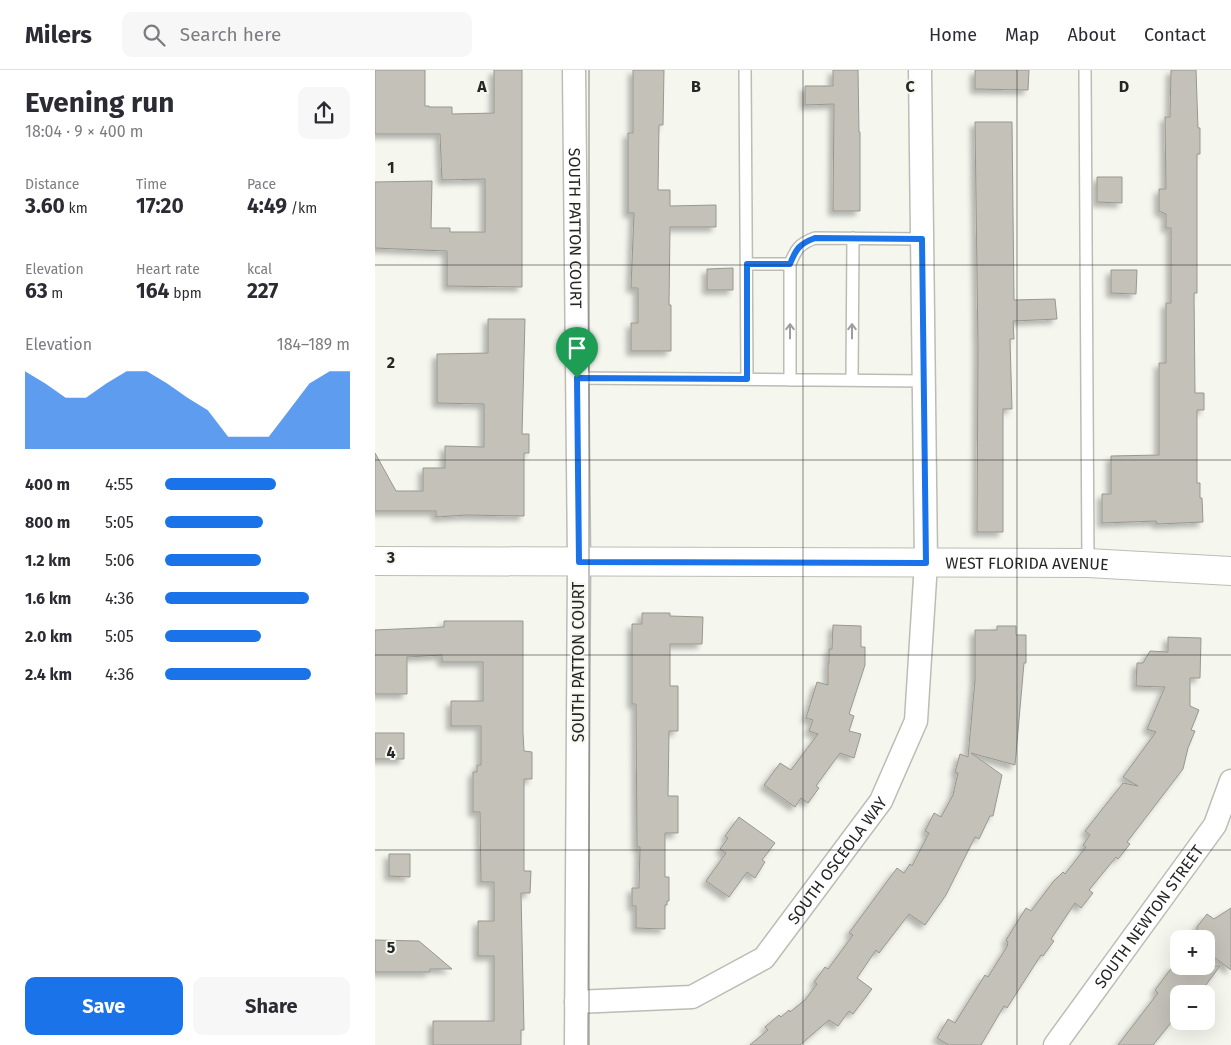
<!DOCTYPE html>
<meta charset="utf-8">
<style>
:root{--surface:#fff;--page:#f7f7f7;--text:#2b2b33;--muted:#7c7c81;--line:#e1e1e2;--accent:#1a73e8}
body{margin:0;font-family:"Fira Sans",sans-serif;background:var(--page);color:var(--text);height:100vh;display:flex;flex-direction:column;font-size:19px;white-space:nowrap}
*{box-sizing:border-box;margin:0}
p{font-size:16px;color:var(--muted)}
.icon{flex:none;width:28px;height:28px;fill:none;stroke:currentColor;stroke-width:2;stroke-linecap:round;stroke-linejoin:round}
.map{position:relative;flex:1;overflow:hidden}
.panel{display:flex;flex-direction:column;background:var(--surface);width:375px}
.panel>*{flex:none}
.tools{position:absolute;left:795px;top:860px;display:grid;gap:10px}
.tools a{display:grid;place-items:center;width:45px;height:45px;border-radius:10px;background:var(--surface);box-shadow:0 5px 20px #0002;font-size:25px}
.pin{position:absolute;display:grid;place-items:center;width:42px;height:42px;color:#fff;margin:-51px -21px;border-radius:50% 50% 50% 0;rotate:-45deg;box-shadow:0 0 5px #0007}
.pin .icon{rotate:45deg}
.round{display:grid;place-items:center;flex:none;width:52px;height:52px;border-radius:10px;background:var(--page)}
.headline{display:flex;align-items:center;justify-content:space-between;height:85px;padding:0 25px}
h1{font-size:28px;font-weight:700;line-height:38px}
.metrics{display:grid;grid-template-columns:repeat(3,1fr);gap:8px;height:85px;padding:5px 25px}
.metrics div{display:grid;align-content:center}
.metrics b{font-size:21px;font-weight:700}
.metrics small{font-size:14px;font-weight:400}
.metrics p{font-size:14px}
.chart{height:140px;padding:10px 25px}
.chart p{display:flex;justify-content:space-between}
.chart svg{width:100%;height:90px;margin-top:5px;fill:var(--accent);opacity:.7}
.cta{display:flex;gap:10px;margin-top:auto;padding:10px 25px}
.cta a{flex:1;height:58px;border-radius:10px;background:var(--accent);color:#fff;font-size:20px;font-weight:700;line-height:58px;text-align:center}
.cta a+a{background:var(--page);color:var(--text)}
ul{padding:0 25px;list-style:none;font-size:16px}
li{display:grid;grid-template-columns:80px 60px 1fr;align-items:center;height:38px}
li i{height:12px;border-radius:6px;background:var(--accent)}
header{display:flex;align-items:center;gap:30px;box-sizing:border-box;height:70px;padding:0 25px;background:var(--surface);border-bottom:1px solid var(--line)}
header strong{font-size:24px}
nav{display:flex;gap:28px;margin-inline-start:auto;font-size:18px}
.search{width:350px;height:45px;background:var(--page);display:flex;align-items:center;gap:12px;box-sizing:border-box;padding:0 18px;border-radius:10px;color:var(--muted);font-size:19px}
main{display:flex;flex:1;min-height:0}
.map>svg:first-child{display:block}
.building{fill:#c4c1b9;stroke:#99978f;filter:url(#shadow)}
.lines{fill:none;stroke-linecap:round;stroke-linejoin:round}
.service-casing{stroke:#bbbdb5;stroke-width:14}
.minor-casing{stroke:#bbbdb5;stroke-width:25}
.tertiary-casing{stroke:#bbbdb5;stroke-width:30}
.service{stroke:#fff;stroke-width:11}
.minor{stroke:#fff;stroke-width:22}
.tertiary{stroke:#fff;stroke-width:28}
.oneway{stroke:#9d9e9c}
.route-casing{stroke:#fff;stroke-width:10}
.route{stroke:#1a73e8;stroke-width:6}
.grid{fill:none;stroke:#262724;stroke-width:1;stroke-opacity:0.55}
.labels{text-anchor:middle;dominant-baseline:central;stroke-width:4;stroke-linejoin:round;paint-order:stroke}
.street-label{font-size:16px;fill:#262724;stroke:#f5f7ef}
.grid-label{font-size:16px;text-anchor:middle;font-weight:bold;fill:#262724;stroke:#f5f7ef;stroke-width:4;stroke-linejoin:round;paint-order:stroke}
</style>
<header>
<strong>Milers</strong>
<div class="search"><svg class="icon" aria-label="search" viewBox="0 0 24 24"><circle cx="10" cy="10" r="6"/><path d="M15 15l6 6"/></svg>Search here</div>
<nav><a>Home</a><a>Map</a><a>About</a><a>Contact</a></nav>
</header>
<main>
<section class="panel">
<div class="headline"><div><h1>Evening run</h1><p>18:04 · 9 × 400 m</p></div><a class="round"><svg class="icon" aria-label="share" viewBox="0 0 24 24"><path d="M12 15V3M7 8l5-5 5 5M5 13v7h14v-7"/></svg></a></div>
<div class="metrics">
<div><p>Distance</p><b>3.60<small> km</small></b></div>
<div><p>Time</p><b>17:20</b></div>
<div><p>Pace</p><b>4:49<small> /km</small></b></div>
</div>
<div class="metrics">
<div><p>Elevation</p><b>63<small> m</small></b></div>
<div><p>Heart rate</p><b>164<small> bpm</small></b></div>
<div><p>kcal</p><b>227</b></div>
</div>
<div class="chart"><p><span>Elevation</span>184–189 m</p>
<svg viewBox="0 0 160 44" preserveAspectRatio="none"><path d="M0 44V6L10 12L20 19L30 19L40 12L50 6L60 6L70 12L80 19L90 25L100 38L110 38L120 38L130 25L140 12L150 6L160 6V44z"/></svg>
</div>
<ul>
<li><b>400 m</b>4:55<i style="width:60%"></i></li>
<li><b>800 m</b>5:05<i style="width:53%"></i></li>
<li><b>1.2 km</b>5:06<i style="width:52%"></i></li>
<li><b>1.6 km</b>4:36<i style="width:78%"></i></li>
<li><b>2.0 km</b>5:05<i style="width:52%"></i></li>
<li><b>2.4 km</b>4:36<i style="width:79%"></i></li>
</ul>
<div class="cta"><a>Save</a><a>Share</a></div>
</section>
<div class="map">
<svg width="856" height="975" viewBox="0 0 856 975">
<defs>
<filter id="shadow"><feDropShadow dx="-4.5" dy="4.5" stdDeviation="2.5" flood-color="#0004"/></filter>
</defs>
<rect width="100%" height="100%" fill="#f5f7ef"/>
<path class="building" d="M0,0H50V36H54V37H77V44L119,43V0H147V217L72,216V181L0,178V112L57,111L56,158H75V162H110V109L67,110L65,64H0Z
M258,0H289L288,55H284L283,120H295V136L341,135V157H295L294,235H296V281H256V253H263V218H256L259,143H253V63H258Z
M458,0H483L484,62H485V141H458L459,34L430,35V16H458Z
M600,0H654L653,20L600,19Z
M796,0H821L823,58H825V84H822V223H819L820,323H829V340H822V413H825V428H827L828,452L782,454L781,451L727,453V424H736V386L784,385V293H791V233H796V158H791V144L784,141V119H791L790,47H795Z
M600,52H637L639,230L680,229L682,249L638,251L639,269H635L637,339H628V462H602L603,277Z
M722,107H747V133L722,132Z
M358,198V220H332V199Z
M736,200H762L761,224L736,223Z
M113,249H150L147,364H154V383H149V446L91,445L61,447V441H0V383L21,421H48V398H70V376L109,377V334L62,333V284L113,283Z
M267,543H295V546L328,547L327,574H295V616H303V661H294L293,726H303V763H290V807H294V831H292V835H290V859L261,858V836H257V818H264L265,777H262L261,634H257V554H267Z
M69,551H148V663L149,681L157,682V709H149V801H156L155,823H146L149,960H146V975H58V951H119V886H103V851H119V812H106L105,742H98V702H102V695H106V656H76V631H108V592H67V585L32,587V624H0V560L69,557Z
M458,555L486,556V577H490V595L474,644L479,646L474,661L486,664L479,688L465,683L441,716L444,718L433,733L426,728L420,737L389,715L405,693L416,700L443,664L434,661L438,650L431,648L442,612L453,615V593H454V579H457Z
M622,556H641V565H651V593H649L640,695L596,683L627,705L618,746H615L604,769L600,767L571,825L550,855L534,844L504,883L501,880L482,908L497,919L478,944L474,941L463,956L454,950L425,975H375L393,960L390,957L404,945L406,947L414,940L415,942L430,930L442,914L439,912L450,897L453,899L478,865L474,863L522,798L529,803L535,794L537,796L554,763L550,761L559,743L566,747L578,725L583,703L580,702L585,684L593,687L600,610V560H622Z
M793,567L826,568L825,608H815V636L824,640L816,660L820,661L813,678L808,699L752,772L755,774L743,789L741,787L714,820L718,823L706,838L700,833L676,869L679,871L668,886L666,885L632,938L629,936L606,975H574L562,968L573,949L580,953L610,905L613,907L633,875L632,874L633,872L631,870L651,838L656,841L678,812L688,802L690,804L711,777L708,775L715,765L710,761L748,713L763,716L748,707L781,662L772,659L790,617L761,616L762,593H768L775,581L793,582Z
M0,663H29V689H0Z
M364,747L400,773L387,790L390,792L380,808L372,802L354,827L331,811L351,783L345,779L353,768L350,766Z
M14,784H35V807L14,806Z
M856,838V900L831,881V869L816,868L822,860V857L832,844L839,849Z
M0,870L44,871L77,899H55V902H0Z
M798,896H845L824,924H804V943L778,975H743L783,923L780,920Z"/>
<g class="lines">
<g class="service-casing">
<path id="service" d="M370,0L372,309
M710,0L713,493
M372,194H415C421,179 424,174 440,168L547,169
M415,194V310
M202,308L549,311
M477,310L478,168"/>
</g>
<g class="minor-casing">
<g id="minor">
<path id="s1" d="M199,0L204,492L201,975"/>
<path id="s2" d="M201,932L317,927L389,888L506,731L541,651L551,493L545,0"/>
<path id="s3" d="M680,975L840,755L856,711"/>
</g>
</g>
<g class="tertiary-casing">
<g id="tertiary">
<path id="s4" d="M0,491L713,493L856,501"/>
</g>
</g>
<use href="#service" class="service"/>
<use href="#minor" class="minor"/>
<use href="#tertiary" class="tertiary"/>
</g>
<defs><path id="oneway-shaft" d="M-6 0H5M1.5-3L5.5 0L1.5 3" fill="none" stroke-width="1.6" stroke-linecap="round" stroke-linejoin="round" transform="scale(1.25)"/></defs>
<g class="oneway">
<use href="#oneway-shaft" transform="translate(415 261) rotate(-90)"/>
<use href="#oneway-shaft" transform="translate(477 261) rotate(-90)"/>
</g>
<g class="lines">
<g class="route-casing">
<path id="route" d="M440,168L547,169L551,493L204,492L202,308L372,309V194H415C421,179 424,174 440,168Z"/>
</g>
<use href="#route" class="route"/>
</g>
<path class="grid" d="M214,0V975M428,0V975M642,0V975M0,195H856M0,390H856M0,585H856M0,780H856"/>
<g class="labels">
<g class="street-label">
<text stroke="none"><textPath href="#s1" startOffset="158">SOUTH PATTON COURT</textPath></text>
<text stroke="none"><textPath href="#s4" startOffset="652">WEST FLORIDA AVENUE</textPath></text>
<text transform="translate(203 592) rotate(-90)">SOUTH PATTON COURT</text>
<text stroke="none"><textPath href="#s2" startOffset="320">SOUTH OSCEOLA WAY</textPath></text>
<text stroke="none"><textPath href="#s3" startOffset="159">SOUTH NEWTON STREET</textPath></text>
</g>
</g>
<g class="grid-label">
<text x="107" y="22">A</text>
<text x="321" y="22">B</text>
<text x="535" y="22">C</text>
<text x="749" y="22">D</text>
<text x="16" y="103">1</text>
<text x="16" y="298">2</text>
<text x="16" y="493">3</text>
<text x="16" y="688">4</text>
<text x="16" y="883">5</text>
</g>
</svg>
<div class="tools">
<a>+</a>
<a>−</a>
</div>
<div class="pin" style="left:202px;top:308px;background:#1e9e55"><svg class="icon" aria-label="arrive" viewBox="0 0 24 24"><path d="M6 21V4h12l-3 4 3 4H6"/></svg></div>
</div>
</main>
